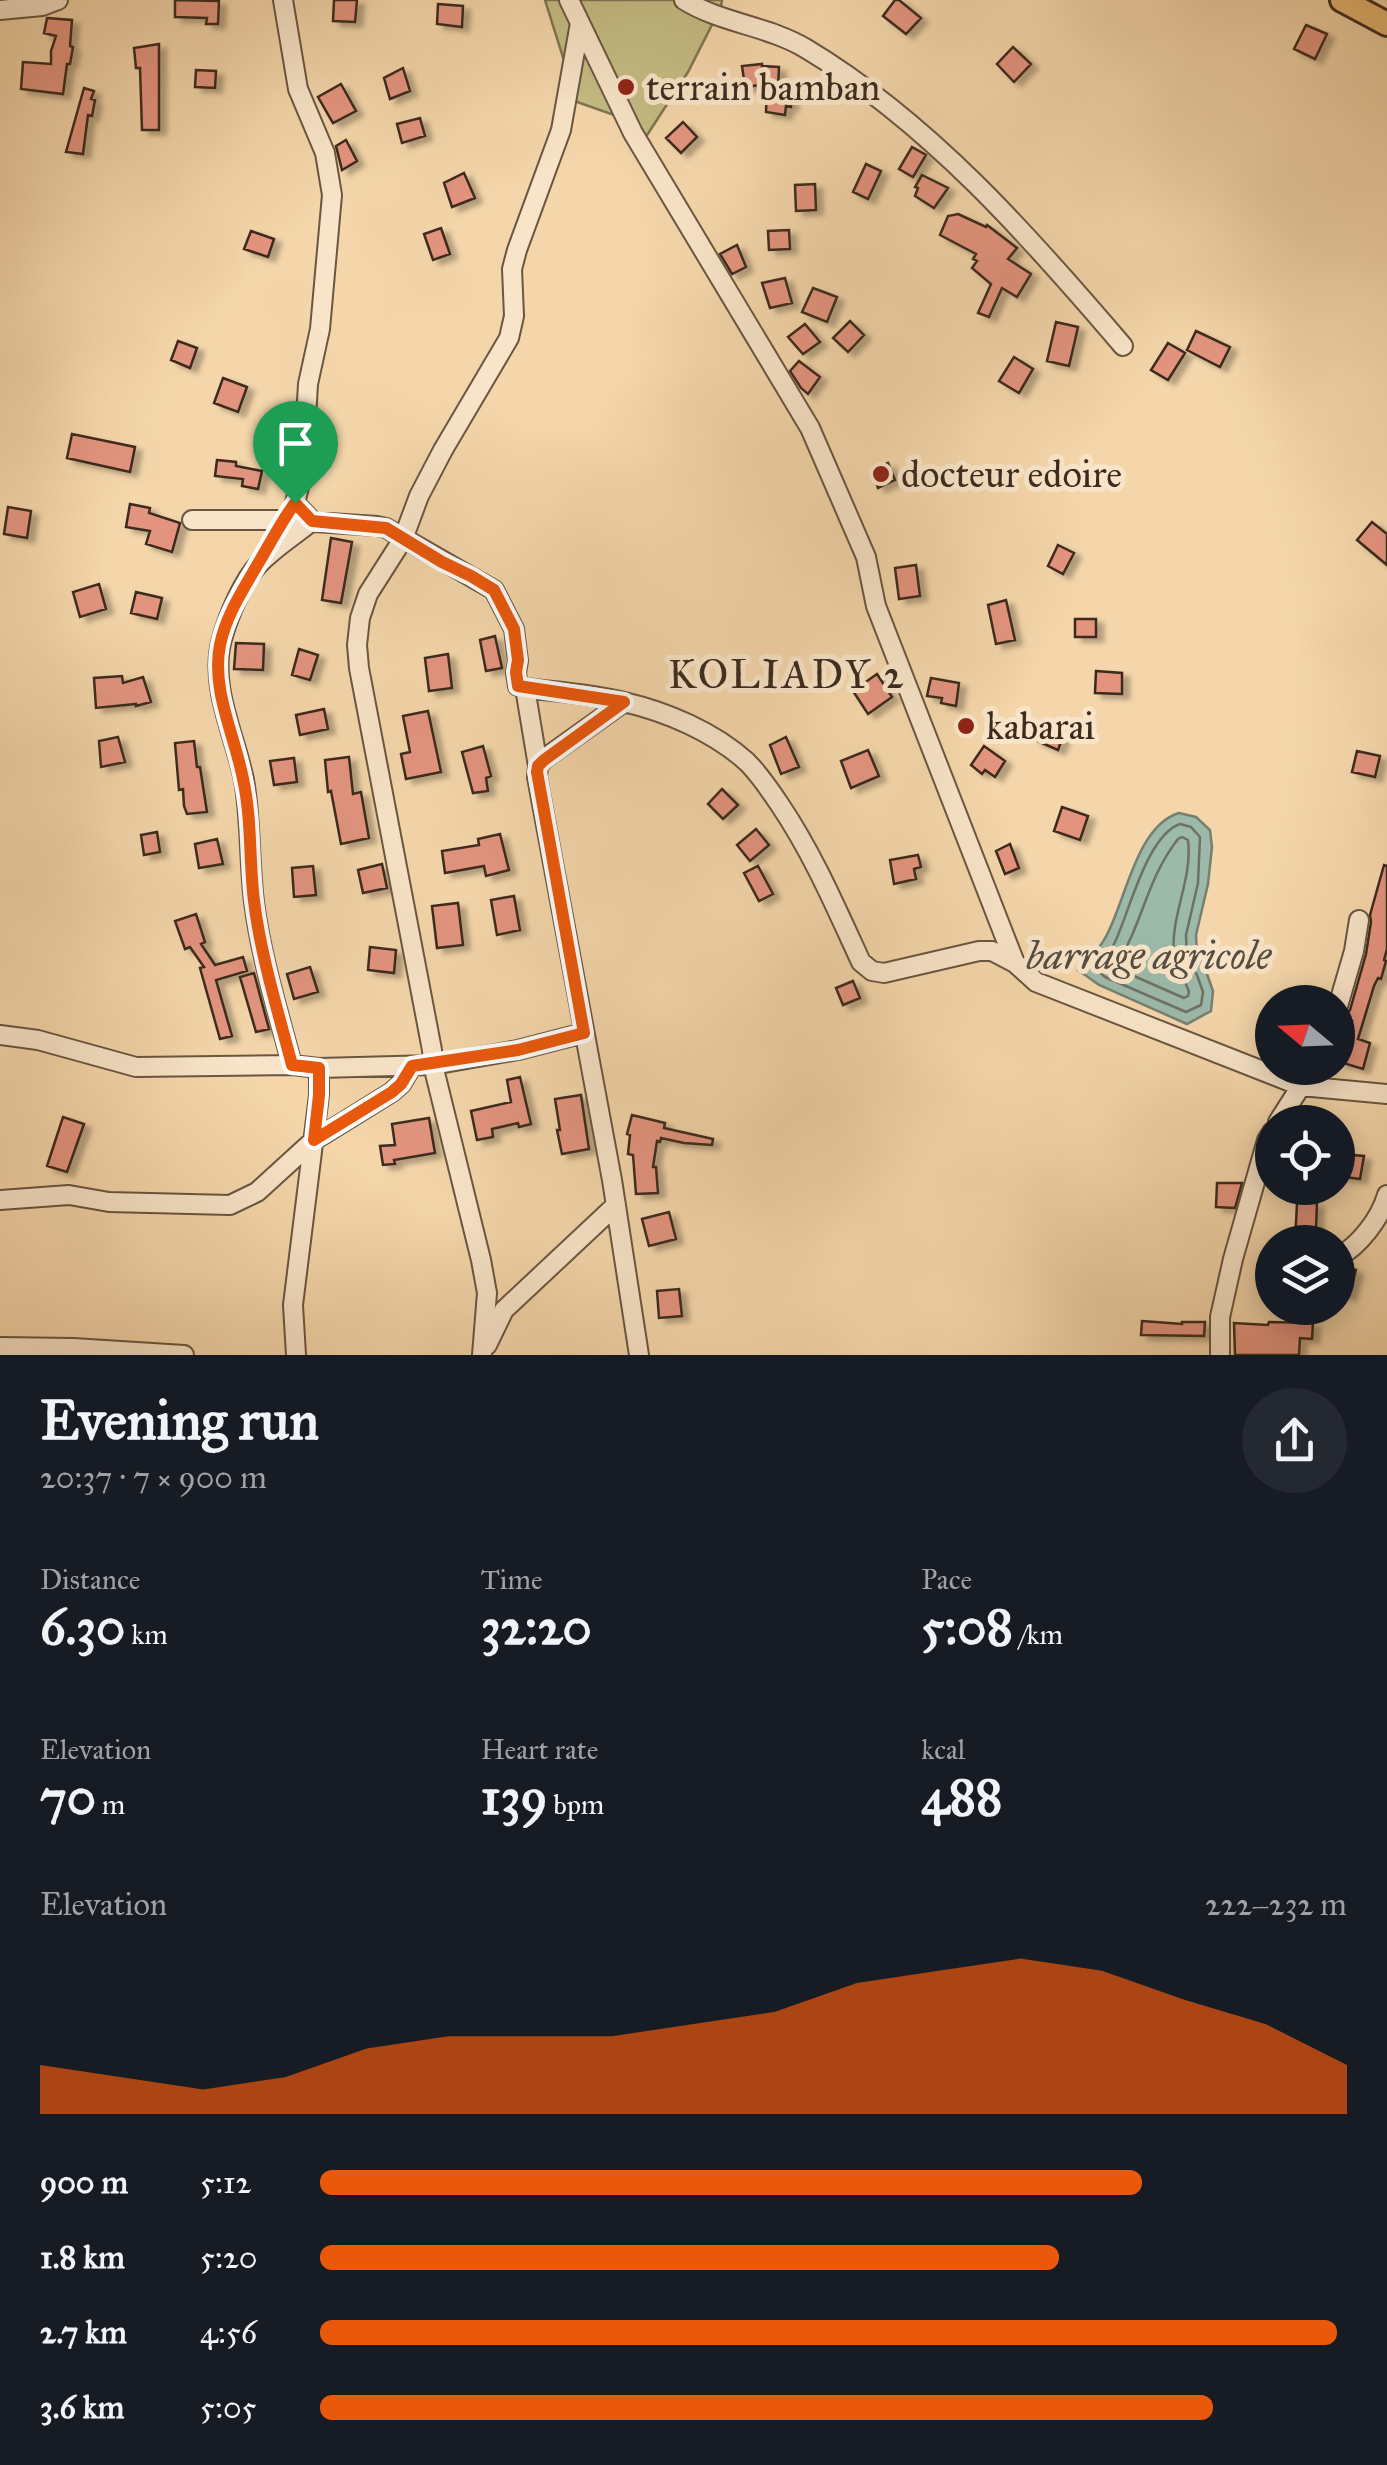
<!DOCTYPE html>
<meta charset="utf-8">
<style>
:root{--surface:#171b24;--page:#242831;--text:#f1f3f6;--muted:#9ea1a6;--accent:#ea580c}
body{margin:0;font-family:"IM FELL Great Primer",serif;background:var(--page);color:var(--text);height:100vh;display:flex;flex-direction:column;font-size:38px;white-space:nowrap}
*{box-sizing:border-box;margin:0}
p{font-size:32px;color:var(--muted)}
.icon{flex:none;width:55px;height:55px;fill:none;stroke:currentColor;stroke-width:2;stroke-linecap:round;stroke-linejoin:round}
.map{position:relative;height:1355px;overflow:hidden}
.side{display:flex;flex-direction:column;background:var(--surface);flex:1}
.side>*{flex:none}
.needle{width:65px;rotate:289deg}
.fabs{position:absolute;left:1255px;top:985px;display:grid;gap:20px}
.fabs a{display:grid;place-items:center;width:100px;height:100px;border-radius:50%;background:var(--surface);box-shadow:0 5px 25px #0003;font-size:50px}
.pin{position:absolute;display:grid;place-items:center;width:85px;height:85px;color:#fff;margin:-102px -42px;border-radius:50% 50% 50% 0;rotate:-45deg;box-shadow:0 0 10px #0007}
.pin .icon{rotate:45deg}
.round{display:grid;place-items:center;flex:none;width:105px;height:105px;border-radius:52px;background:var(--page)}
.headline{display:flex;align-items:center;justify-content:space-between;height:170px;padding:0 40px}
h1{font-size:55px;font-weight:700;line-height:75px}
.stats{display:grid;grid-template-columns:repeat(3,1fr);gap:15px;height:170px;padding:10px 40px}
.stats div{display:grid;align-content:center}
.stats b{font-size:50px;font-weight:700}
.stats small{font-size:28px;font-weight:400}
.stats p{font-size:28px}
.chart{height:280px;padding:20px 40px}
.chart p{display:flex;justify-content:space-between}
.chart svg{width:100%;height:180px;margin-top:10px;fill:var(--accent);opacity:.7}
ul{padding:0 40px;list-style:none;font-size:32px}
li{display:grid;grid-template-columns:160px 120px 1fr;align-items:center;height:75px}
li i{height:25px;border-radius:12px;background:var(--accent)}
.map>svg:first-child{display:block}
.green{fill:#c4bc83;stroke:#807450;stroke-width:2.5}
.water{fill:#9cb9a9;stroke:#768071;stroke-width:2.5}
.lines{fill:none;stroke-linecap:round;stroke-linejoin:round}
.shore{stroke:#6c7264;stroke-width:2.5}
.building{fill:#e3947f;stroke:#3c2b1e;stroke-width:2.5;filter:url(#shadow)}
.minor-casing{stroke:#6a5641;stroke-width:22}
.major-casing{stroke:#3c2b1e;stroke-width:28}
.minor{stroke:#f8e4c8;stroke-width:18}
.major{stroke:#eabb75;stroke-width:22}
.route-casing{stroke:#fff;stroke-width:20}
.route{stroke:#ea580c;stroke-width:12}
.poi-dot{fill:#8f2418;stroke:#f8e4c8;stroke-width:4}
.labels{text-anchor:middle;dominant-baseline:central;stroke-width:10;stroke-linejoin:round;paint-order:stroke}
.poi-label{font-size:38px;fill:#3c2b1e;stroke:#f8e4c8;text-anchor:start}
.neighbourhood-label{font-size:40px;letter-spacing:2.5px;fill:#3c2b1e;stroke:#f8e4c8}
.water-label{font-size:40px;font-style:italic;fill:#544e41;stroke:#f8e4c8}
</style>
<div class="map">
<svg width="1387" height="1355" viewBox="0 0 1387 1355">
<defs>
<filter id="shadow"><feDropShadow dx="7" dy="4.5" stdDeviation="2.5" flood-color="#0004"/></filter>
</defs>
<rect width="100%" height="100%" fill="#f4d6aa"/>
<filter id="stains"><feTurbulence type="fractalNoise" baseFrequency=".002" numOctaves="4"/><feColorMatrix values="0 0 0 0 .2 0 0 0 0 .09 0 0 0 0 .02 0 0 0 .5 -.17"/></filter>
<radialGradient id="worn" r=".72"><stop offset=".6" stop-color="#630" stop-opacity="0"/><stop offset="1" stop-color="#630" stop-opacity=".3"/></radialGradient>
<path class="green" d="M545,0H722L721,7L688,72L638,149L620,117L577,102Z"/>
<path class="water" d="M1179,813L1196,817L1210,830L1212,847L1208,884L1196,935L1197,954L1206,971L1213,991L1211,1011L1187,1024L1099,985L1078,970C1086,959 1098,951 1104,940C1125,906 1135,826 1179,813Z"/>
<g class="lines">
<path class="shore" d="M1180,824L1191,827L1200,837L1198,883L1186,935L1187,957L1197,975L1203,992L1201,1005L1186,1012L1105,977L1095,968C1101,959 1110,952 1115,942C1129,913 1147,835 1180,824Z
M1182,837L1188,840C1193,879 1170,916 1174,954C1175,967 1185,979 1189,992L1188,996L1184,998L1118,969L1116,965C1143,924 1146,880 1178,839Z"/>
</g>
<path class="building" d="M175,0L219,1L218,24H206L207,18L175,17Z
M334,0H357L355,22L333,21Z
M895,0H899L921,18L906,34L883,16Z
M438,4L463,6L462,27L437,24Z
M47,18L72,20L70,46L73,47L70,64H67L63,94L21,89L23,62L51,64V51L56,36L44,33Z
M1306,25L1327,34L1315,59L1294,49Z
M159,44V130H142L140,68H136L134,48Z
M1013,47L1031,64L1014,82L997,64Z
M762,64V66L779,67L778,88L791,90V107L786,106L785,115L766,112L767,84L745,87L742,66Z
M403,68L410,91L390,99L384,78Z
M196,70L216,71L215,88L195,87Z
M341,84L356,111L333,123L318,97Z
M84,88L94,91L91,99L95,100L92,116L88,115L83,154L66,152Z
M420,118L425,136L402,143L397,124Z
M683,122L697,137L681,153L666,138Z
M346,140L357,161L342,170L336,146Z
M912,147L926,155L913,177L899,169Z
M866,164L881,171L868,199L853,192Z
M464,173L475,198L452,207L444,183Z
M922,175L948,188L934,208L915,196L918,188L915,187Z
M815,184L816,210L796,211L795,185Z
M958,214L986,227L987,225L1017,248L1008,259L1031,274L1017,297L1002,288L989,317L978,313L991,284L972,268L977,261L973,259L976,254L940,235L948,216Z
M441,228L450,254L433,260L424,234Z
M789,230L790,249L769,250L768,231Z
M251,231L274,239L268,257L244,249Z
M737,245L746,267L732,274L720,254Z
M785,278L792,303L770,308L762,283Z
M813,288L837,297L827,322L802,312Z
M850,321L864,335L848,352L833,338Z
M1056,322L1078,327L1069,366L1047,361Z
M805,324L820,342L803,354L788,337Z
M1196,331L1230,347L1220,367L1187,350Z
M178,341L197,348L190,368L171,360Z
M1168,343L1185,353L1168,380L1151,370Z
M1014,357L1033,369L1019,393L999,381Z
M799,361L820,377L808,394L801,388L790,371Z
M223,378L247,387L238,412L214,403Z
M72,434L135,447L130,472L67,458Z
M217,460L236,462V466L262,471L258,489L242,486L243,479L215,476Z
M888,463L895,480L878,488L872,470Z
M130,504L150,508L149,513L180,523L172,552L146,544L150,531L126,527Z
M8,507L31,511L27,538L4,534Z
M1372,522L1387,534V565L1357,540Z
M331,538L352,542L341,603L322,600Z
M1058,545L1074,553L1063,574L1048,566Z
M916,565L920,596L899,599L895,568Z
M99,584L106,609L80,617L73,592Z
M136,592L162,598L157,619L131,613Z
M1006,600L1015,640L996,644L988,605Z
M1075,619H1096V637H1075Z
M495,636L502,668L486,671L480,640Z
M236,643L264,644L263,670L234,669Z
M299,649L318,655L310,680L292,675Z
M448,654L452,688L429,691L425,658Z
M1096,671L1122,673V694L1095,693Z
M877,674L892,697L868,714L853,691Z
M122,676L123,683L143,677L151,702L136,706V704L96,708L94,678Z
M931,678L959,683L956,706L941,703L942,698L927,696Z
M324,709L328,729L300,735L296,715Z
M428,711L441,772L406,779L401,754L410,752L403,716Z
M1042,723L1065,730L1058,750L1035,740Z
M118,737L125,762L101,767L99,741Z
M786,737L799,767L781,774L770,745Z
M194,741L197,767H200L207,812L187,814L184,806L183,789L179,790L175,743Z
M483,746L491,776L486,778L488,791L473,793L462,752Z
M984,746L1005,761L995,777L985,770L982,774L971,765Z
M868,750L879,776L851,788L841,761Z
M1357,751L1380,756L1375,777L1352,772Z
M349,757L353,794L361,792L369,838L341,844L331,791L328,792L325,760Z
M294,758L297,782L274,785L270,761Z
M722,789L738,805L723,819L708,804Z
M1062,807L1088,816L1080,840L1054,831Z
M756,829L769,845L750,861L737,845Z
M157,832L160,852L144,855L141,835Z
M500,834L509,870L486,876L484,866L445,873L442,851L479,845L478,839Z
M217,839L223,864L199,868L195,844Z
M1010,844L1019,868L1005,874L996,851Z
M918,855L921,867L914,869L916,879L894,884L890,860Z
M382,864L387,888L363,893L358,870Z
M1384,865L1387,866V949L1384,960L1386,961L1381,979L1378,978L1374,986L1358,1039L1370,1043L1363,1069L1340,1062L1352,1021L1342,1018L1350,1010L1366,954L1371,922L1370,915Z
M313,866L316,895L294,897L292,868Z
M758,866L773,894L759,901L744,873Z
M514,896L520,930L497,935L491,900Z
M458,903L463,945L437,948L432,906Z
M196,914L205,942L201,944L215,965L243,957L247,971L216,980L232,1036L220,1039L200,968L204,967L190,947L185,949L175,921Z
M370,947L396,950L394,973L368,970Z
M310,967L318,992L294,999L287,974Z
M254,973L269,1029L256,1032L240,977Z
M853,981L860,998L843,1005L836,988Z
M520,1077L531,1124L519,1127L518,1123L492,1129L493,1137L477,1140L471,1111L511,1102L507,1080Z
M581,1095L589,1149L562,1154L557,1130H560L555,1099Z
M632,1115L665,1123L664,1128L713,1139L712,1145L684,1143L661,1138L660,1142L657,1141L653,1167H656L658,1193L636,1194L633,1155L628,1154L630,1135L627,1134Z
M63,1117L84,1124L67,1172L47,1166Z
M429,1118L435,1153L394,1160L395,1164L383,1165L380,1146L395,1145L392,1124Z
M1339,1154L1364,1156L1360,1179L1338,1176Z
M1217,1183H1242L1235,1208L1216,1207Z
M1297,1203H1317L1316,1229H1312L1311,1242H1295Z
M669,1212L676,1239L649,1246L642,1219Z
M1345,1267L1356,1270L1349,1296L1338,1293V1269Z
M679,1289L682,1316L659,1318L657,1291Z
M1142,1321L1182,1324V1322H1205L1204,1336L1141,1335Z
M1269,1322L1313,1323L1312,1339L1300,1338L1299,1355H1235L1234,1323L1268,1325Z"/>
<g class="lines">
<g class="minor-casing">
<path id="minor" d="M283,0L298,89L325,153L332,195L320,329L308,384L303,471L295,503L312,521C295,535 274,548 259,564C243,580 228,617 222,639C209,686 235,735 244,780C251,820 249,861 254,902C261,957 278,1011 292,1065
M569,0L633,133L810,428L866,557L876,606L1015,963L1036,982L1301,1086L1312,1068
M684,0C721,23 768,26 805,48C929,122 1030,237 1123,346
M0,10L42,6L58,0
M192,520H283L377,526L386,528L494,590L514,629L518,661L516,673L518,686L525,688L538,766
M525,688C558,692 592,694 624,702C667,712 714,732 747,762C760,775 770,790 780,805C813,854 836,908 861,962L872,971L884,973L979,951H992L1015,963
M624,702L544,759L538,766L537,777L612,1180L639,1355
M1338,1006L1354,951L1359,920
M0,1035L38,1040L136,1067L292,1065L319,1068L433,1065L518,1050L584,1033
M1278,1122L1301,1086L1387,1094
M0,1200L69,1195L109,1202L230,1205L257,1192L313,1141L392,1092L401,1084L412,1066
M1338,1257C1359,1246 1380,1219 1387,1195
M487,1345L504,1310L616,1205
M0,1347L73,1348L184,1355
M296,1355L293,1305L319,1095V1068
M482,1355L487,1293L481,1260L433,1065L432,1050L359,668L357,645L360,618L368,594L403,539L419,496L443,450L509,338L514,316L512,269L517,250L561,130L580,23
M1220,1355V1317L1233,1259L1267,1140L1272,1132"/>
</g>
<g class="major-casing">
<path id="major" d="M1342,0L1387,24"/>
</g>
<use href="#minor" class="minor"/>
<use href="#major" class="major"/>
</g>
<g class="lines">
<g class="route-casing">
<path id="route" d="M295,503L312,521L386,528L442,562L471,576L494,590L514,629L518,660L516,672L518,686L624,702L544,760L538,766L537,772L584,1033L518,1050L412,1066L401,1084L392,1092L314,1140L319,1095V1068L292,1065C278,1011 261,957 254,901C249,861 252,819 243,779C235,736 211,690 220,645C226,615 244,588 259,562C271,542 281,522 295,503Z"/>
</g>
<use href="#route" class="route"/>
</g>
<g class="poi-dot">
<circle cx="626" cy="87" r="10"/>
<circle cx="881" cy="474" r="10"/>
<circle cx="966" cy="726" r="10"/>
</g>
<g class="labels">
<g class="poi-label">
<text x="646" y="87">terrain bamban</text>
<text x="901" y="474">docteur edoire</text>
<text x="986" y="726">kabarai</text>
</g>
<g class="neighbourhood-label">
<text x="787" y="674">KOLIADY 2</text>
</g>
<g class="water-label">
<text x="1149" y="955">barrage agricole</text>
</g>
</g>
<rect width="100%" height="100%" filter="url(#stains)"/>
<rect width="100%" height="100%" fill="url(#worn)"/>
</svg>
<div class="fabs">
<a><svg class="needle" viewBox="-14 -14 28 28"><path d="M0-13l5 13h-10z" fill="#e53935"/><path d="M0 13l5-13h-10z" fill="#9ea1a6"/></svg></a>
<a><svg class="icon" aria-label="locate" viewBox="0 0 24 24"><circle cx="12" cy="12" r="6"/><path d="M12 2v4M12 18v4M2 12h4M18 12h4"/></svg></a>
<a><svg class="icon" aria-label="layers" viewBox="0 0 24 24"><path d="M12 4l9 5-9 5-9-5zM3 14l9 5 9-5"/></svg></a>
</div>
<div class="pin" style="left:295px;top:503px;background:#1e9e55"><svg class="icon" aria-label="arrive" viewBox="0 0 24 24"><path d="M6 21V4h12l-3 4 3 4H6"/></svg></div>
</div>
<section class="side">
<div class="headline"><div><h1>Evening run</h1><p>20:37 · 7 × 900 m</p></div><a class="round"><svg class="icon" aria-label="share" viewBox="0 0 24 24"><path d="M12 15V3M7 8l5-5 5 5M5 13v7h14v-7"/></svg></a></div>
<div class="stats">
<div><p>Distance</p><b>6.30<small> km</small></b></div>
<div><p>Time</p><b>32:20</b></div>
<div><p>Pace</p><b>5:08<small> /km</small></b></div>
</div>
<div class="stats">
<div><p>Elevation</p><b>70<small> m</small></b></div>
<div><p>Heart rate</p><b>139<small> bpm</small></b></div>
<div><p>kcal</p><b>488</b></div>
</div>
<div class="chart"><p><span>Elevation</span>222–232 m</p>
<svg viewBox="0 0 160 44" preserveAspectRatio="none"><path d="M0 44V32L10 35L20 38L30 35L40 28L50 25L60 25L70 25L80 22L90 19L100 12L110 9L120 6L130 9L140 16L150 22L160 32V44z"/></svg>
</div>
<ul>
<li><b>900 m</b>5:12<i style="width:80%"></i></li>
<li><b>1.8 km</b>5:20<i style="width:72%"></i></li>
<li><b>2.7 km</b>4:56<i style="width:99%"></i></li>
<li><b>3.6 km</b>5:05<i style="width:87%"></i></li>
</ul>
</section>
